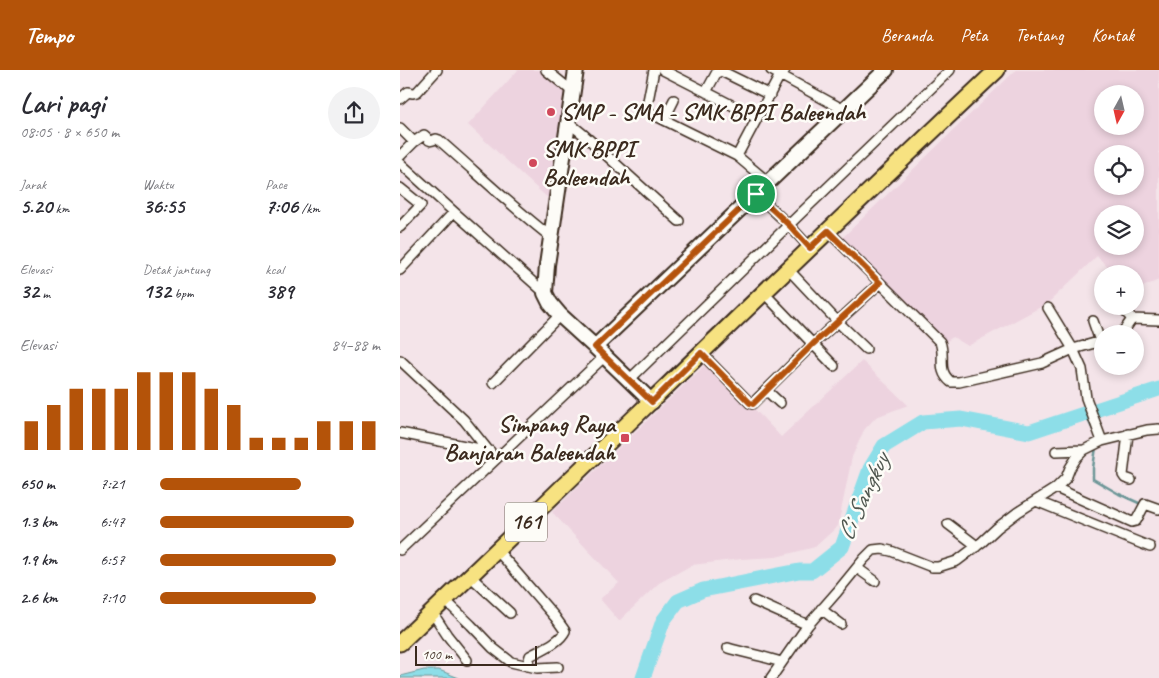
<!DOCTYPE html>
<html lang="id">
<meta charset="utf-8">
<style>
:root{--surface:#fff;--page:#f2f2f3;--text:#2b2b33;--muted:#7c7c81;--accent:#b45309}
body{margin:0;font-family:Caveat,sans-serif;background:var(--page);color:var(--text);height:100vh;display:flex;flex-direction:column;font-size:19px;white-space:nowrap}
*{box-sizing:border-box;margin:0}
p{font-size:16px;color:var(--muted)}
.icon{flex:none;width:28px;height:28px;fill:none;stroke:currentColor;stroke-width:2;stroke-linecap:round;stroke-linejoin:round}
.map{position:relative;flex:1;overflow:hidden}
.details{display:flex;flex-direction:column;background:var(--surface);width:400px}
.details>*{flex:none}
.needle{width:32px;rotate:188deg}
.buttons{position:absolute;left:694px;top:15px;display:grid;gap:10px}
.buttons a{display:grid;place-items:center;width:50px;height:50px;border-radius:50%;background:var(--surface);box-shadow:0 2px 8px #0003;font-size:25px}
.scale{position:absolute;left:15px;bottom:12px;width:122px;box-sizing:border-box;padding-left:5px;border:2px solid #3b2a1e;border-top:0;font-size:14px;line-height:18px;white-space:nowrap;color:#3b2a1e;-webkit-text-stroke:4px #fdfcf7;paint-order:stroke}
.pin{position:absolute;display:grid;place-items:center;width:42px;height:42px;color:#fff;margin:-21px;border:2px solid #fff;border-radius:50%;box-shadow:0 1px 5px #0007}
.round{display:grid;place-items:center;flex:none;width:52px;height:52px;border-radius:26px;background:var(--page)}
.head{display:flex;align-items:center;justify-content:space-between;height:85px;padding:0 20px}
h1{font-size:28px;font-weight:600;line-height:38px}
.figures{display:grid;grid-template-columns:repeat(3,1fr);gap:8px;height:85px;padding:5px 20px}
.figures div{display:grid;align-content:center}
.figures b{font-size:21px;font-weight:600}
.figures small{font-size:14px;font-weight:400}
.figures p{font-size:14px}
.chart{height:140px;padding:10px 20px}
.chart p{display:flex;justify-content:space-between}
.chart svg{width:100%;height:90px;margin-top:5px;stroke:var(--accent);stroke-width:6}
ul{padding:0 20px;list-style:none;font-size:16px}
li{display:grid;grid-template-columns:80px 60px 1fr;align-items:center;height:38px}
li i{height:12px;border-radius:6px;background:var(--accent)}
header{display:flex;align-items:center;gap:30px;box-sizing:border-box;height:70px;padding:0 25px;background:var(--accent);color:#fff}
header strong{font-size:24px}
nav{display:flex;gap:28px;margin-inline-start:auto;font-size:18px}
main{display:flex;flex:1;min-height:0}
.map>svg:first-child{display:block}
.built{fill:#edd3df;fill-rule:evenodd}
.water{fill:url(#water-ripples);stroke:#6c9697}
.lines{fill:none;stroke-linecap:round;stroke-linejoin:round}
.stream{stroke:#6c9697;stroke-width:2.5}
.river{stroke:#8ddee8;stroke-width:15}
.street-casing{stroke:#3b2a1e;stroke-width:12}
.secondary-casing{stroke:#3b2a1e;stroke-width:18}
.primary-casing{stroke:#3b2a1e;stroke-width:19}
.street{stroke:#fdfcf7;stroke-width:9}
.secondary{stroke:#fdfcf7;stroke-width:14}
.primary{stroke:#f7e281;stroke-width:15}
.route-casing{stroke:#fff;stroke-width:10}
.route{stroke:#b45309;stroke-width:6}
.poi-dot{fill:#d1495b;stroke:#fdfcf7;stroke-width:2}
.labels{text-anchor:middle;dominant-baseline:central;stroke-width:5;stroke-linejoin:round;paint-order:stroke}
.shield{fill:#fdfcf7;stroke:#75695f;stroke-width:1}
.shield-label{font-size:22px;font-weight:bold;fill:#3b2a1e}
.poi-label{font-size:24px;font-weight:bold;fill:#3b2a1e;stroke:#fdfcf7;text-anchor:start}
.water-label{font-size:25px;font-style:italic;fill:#505750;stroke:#fdfcf7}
</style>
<header>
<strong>Tempo</strong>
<nav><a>Beranda</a><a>Peta</a><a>Tentang</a><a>Kontak</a></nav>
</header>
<main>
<section class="details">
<div class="head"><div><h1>Lari pagi</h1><p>08:05 · 8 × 650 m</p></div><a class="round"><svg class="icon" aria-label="share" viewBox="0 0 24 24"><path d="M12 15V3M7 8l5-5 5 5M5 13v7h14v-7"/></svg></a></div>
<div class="figures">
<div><p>Jarak</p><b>5.20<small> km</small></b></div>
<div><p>Waktu</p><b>36:55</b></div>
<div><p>Pace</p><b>7:06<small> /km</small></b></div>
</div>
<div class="figures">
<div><p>Elevasi</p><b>32<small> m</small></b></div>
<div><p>Detak jantung</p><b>132<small> bpm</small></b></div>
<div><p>kcal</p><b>389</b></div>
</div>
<div class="chart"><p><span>Elevasi</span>84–88 m</p>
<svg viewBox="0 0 160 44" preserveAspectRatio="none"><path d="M5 44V30M15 44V22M25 44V14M35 44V14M45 44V14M55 44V6M65 44V6M75 44V6M85 44V14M95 44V22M105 44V38M115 44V38M125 44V38M135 44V30M145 44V30M155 44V30"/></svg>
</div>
<ul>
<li><b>650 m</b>7:21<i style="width:64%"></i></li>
<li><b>1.3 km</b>6:47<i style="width:88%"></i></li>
<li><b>1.9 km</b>6:57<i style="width:80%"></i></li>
<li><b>2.6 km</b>7:10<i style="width:71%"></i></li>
</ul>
</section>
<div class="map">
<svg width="759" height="608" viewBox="0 0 759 608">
<defs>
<pattern id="water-ripples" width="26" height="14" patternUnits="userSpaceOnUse" patternTransform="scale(1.25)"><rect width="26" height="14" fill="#8ddee8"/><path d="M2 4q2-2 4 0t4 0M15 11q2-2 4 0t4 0" fill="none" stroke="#7bbfc7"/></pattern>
</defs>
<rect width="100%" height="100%" fill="#f4e4e9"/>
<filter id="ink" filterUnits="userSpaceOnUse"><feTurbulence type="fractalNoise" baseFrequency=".02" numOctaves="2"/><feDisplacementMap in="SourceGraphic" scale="10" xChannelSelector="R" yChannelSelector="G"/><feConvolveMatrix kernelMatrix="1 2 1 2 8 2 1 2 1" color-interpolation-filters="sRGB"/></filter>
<g filter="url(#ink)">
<path class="built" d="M118,0H142L166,19L151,131L68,55Z
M616,0H759V210L735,220V204H714L697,186L648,233L568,276L553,267L542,274L438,172ZM702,24H735V56H702ZM702,84H735V116H702ZM702,144H735V176H702Z
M309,291L381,367L462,291L508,335L476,347L464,360L452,387L438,456L415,477L376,487L341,489L292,495L259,513L219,551L200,529L219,513L152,442Z"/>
<path class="water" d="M24,600H39L59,608H0V606Z"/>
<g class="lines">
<path class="stream" d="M685,344L693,360
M696,377L693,398V409L719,424L741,434"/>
<path class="river" d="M243,608L263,551L278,531L303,520L399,501H412L442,477L470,399L484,376L523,352L561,349L629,362L759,319"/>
<g class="street-casing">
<path id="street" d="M146,0L173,22
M254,0L247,36L248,42L337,86L368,112
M263,0L357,48
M319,0L370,25
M371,0L444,40
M306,22L318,0
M0,29L8,22L13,23L17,22L37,0
M264,50L274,30
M168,52L184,65L279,151
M0,58L14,72L0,86
M14,72L24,65C30,69 27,73 36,69L39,70C76,102 112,137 151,167
M337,86L380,5L385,0
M0,93L54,142L145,223
M0,118L21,135L0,157
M356,124L389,155L410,178
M428,161L540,272C546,287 536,300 551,312H559L642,293L673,279L702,271
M388,199L438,252L466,279
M0,200L54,142
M364,223L434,296
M720,236L732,249
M648,238L673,279L682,299L686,328L702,371
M693,251L700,271
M720,264L725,259L732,249L759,250
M301,283L350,333L352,334L413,274L480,213
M0,290L64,350L88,380
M229,310L398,146L550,0
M93,313L160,245
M366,320L380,333
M0,363L90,381
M728,364L723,405L725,408L731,410
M656,381L684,380
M656,418L732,452L736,451L745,434L759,439
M636,431L750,477
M548,454L573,473L576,477
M0,480L205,286
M97,480L155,547L165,561C159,573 142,579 130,586L127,596
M457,498L475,511
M70,506L110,543
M45,530L71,555L93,578L111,592L137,598L158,597
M354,531L408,555
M421,539L441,554
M32,542L47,565L67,590
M328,578C345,583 363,586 381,592
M371,608L408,555L437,522L464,489L473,480L482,479L491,481L532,497H538L557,491L582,472L597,458L618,442L656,418L666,408L670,398L677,387L684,380L702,371L747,360L759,359"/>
</g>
<g class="secondary-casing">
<path id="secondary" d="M176,0L147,195L145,223L150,233L160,245L195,277L252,332
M195,277L486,0"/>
</g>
<g class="primary-casing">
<path id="primary" d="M0,573C200,382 396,189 597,0"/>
</g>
<use href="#street" class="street"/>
<use href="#secondary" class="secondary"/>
<use href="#primary" class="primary"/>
</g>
</g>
<g class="lines" filter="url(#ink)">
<g class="route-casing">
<path id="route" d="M356,124L389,155L410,178L428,161L480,213L413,274L353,334L350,333L301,283L252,332L195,277Z"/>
</g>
<use href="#route" class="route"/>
</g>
<g class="poi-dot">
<circle cx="151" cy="42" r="5"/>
<circle cx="133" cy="93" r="5"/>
<rect x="220" y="363" width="10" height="10" rx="2.5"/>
</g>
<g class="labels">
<rect class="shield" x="105" y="432.5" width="42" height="39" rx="4"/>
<g class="shield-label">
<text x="126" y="452">161</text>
</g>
<g class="poi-label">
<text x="161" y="42">SMP - SMA - SMK BPPI Baleendah</text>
<text x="143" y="79">SMK BPPI<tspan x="143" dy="28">Baleendah</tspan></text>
<text x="215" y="354" text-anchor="end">Simpang Raya<tspan x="215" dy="28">Banjaran Baleendah</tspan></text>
</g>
<g class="water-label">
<text transform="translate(463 427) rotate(-65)">Ci Sangkuy</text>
</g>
</g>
</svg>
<div class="buttons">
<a><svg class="needle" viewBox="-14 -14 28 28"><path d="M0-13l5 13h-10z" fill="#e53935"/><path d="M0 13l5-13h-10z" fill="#7c7c81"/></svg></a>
<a><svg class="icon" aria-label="locate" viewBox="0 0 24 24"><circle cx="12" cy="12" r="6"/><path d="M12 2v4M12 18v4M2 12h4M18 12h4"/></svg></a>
<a><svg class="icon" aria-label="layers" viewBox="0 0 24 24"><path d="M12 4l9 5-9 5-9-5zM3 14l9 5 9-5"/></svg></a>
<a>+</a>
<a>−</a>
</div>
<div class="scale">100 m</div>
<div class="pin" style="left:356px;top:124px;background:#1e9e55"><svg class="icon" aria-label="arrive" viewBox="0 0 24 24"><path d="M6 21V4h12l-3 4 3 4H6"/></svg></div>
</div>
</main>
